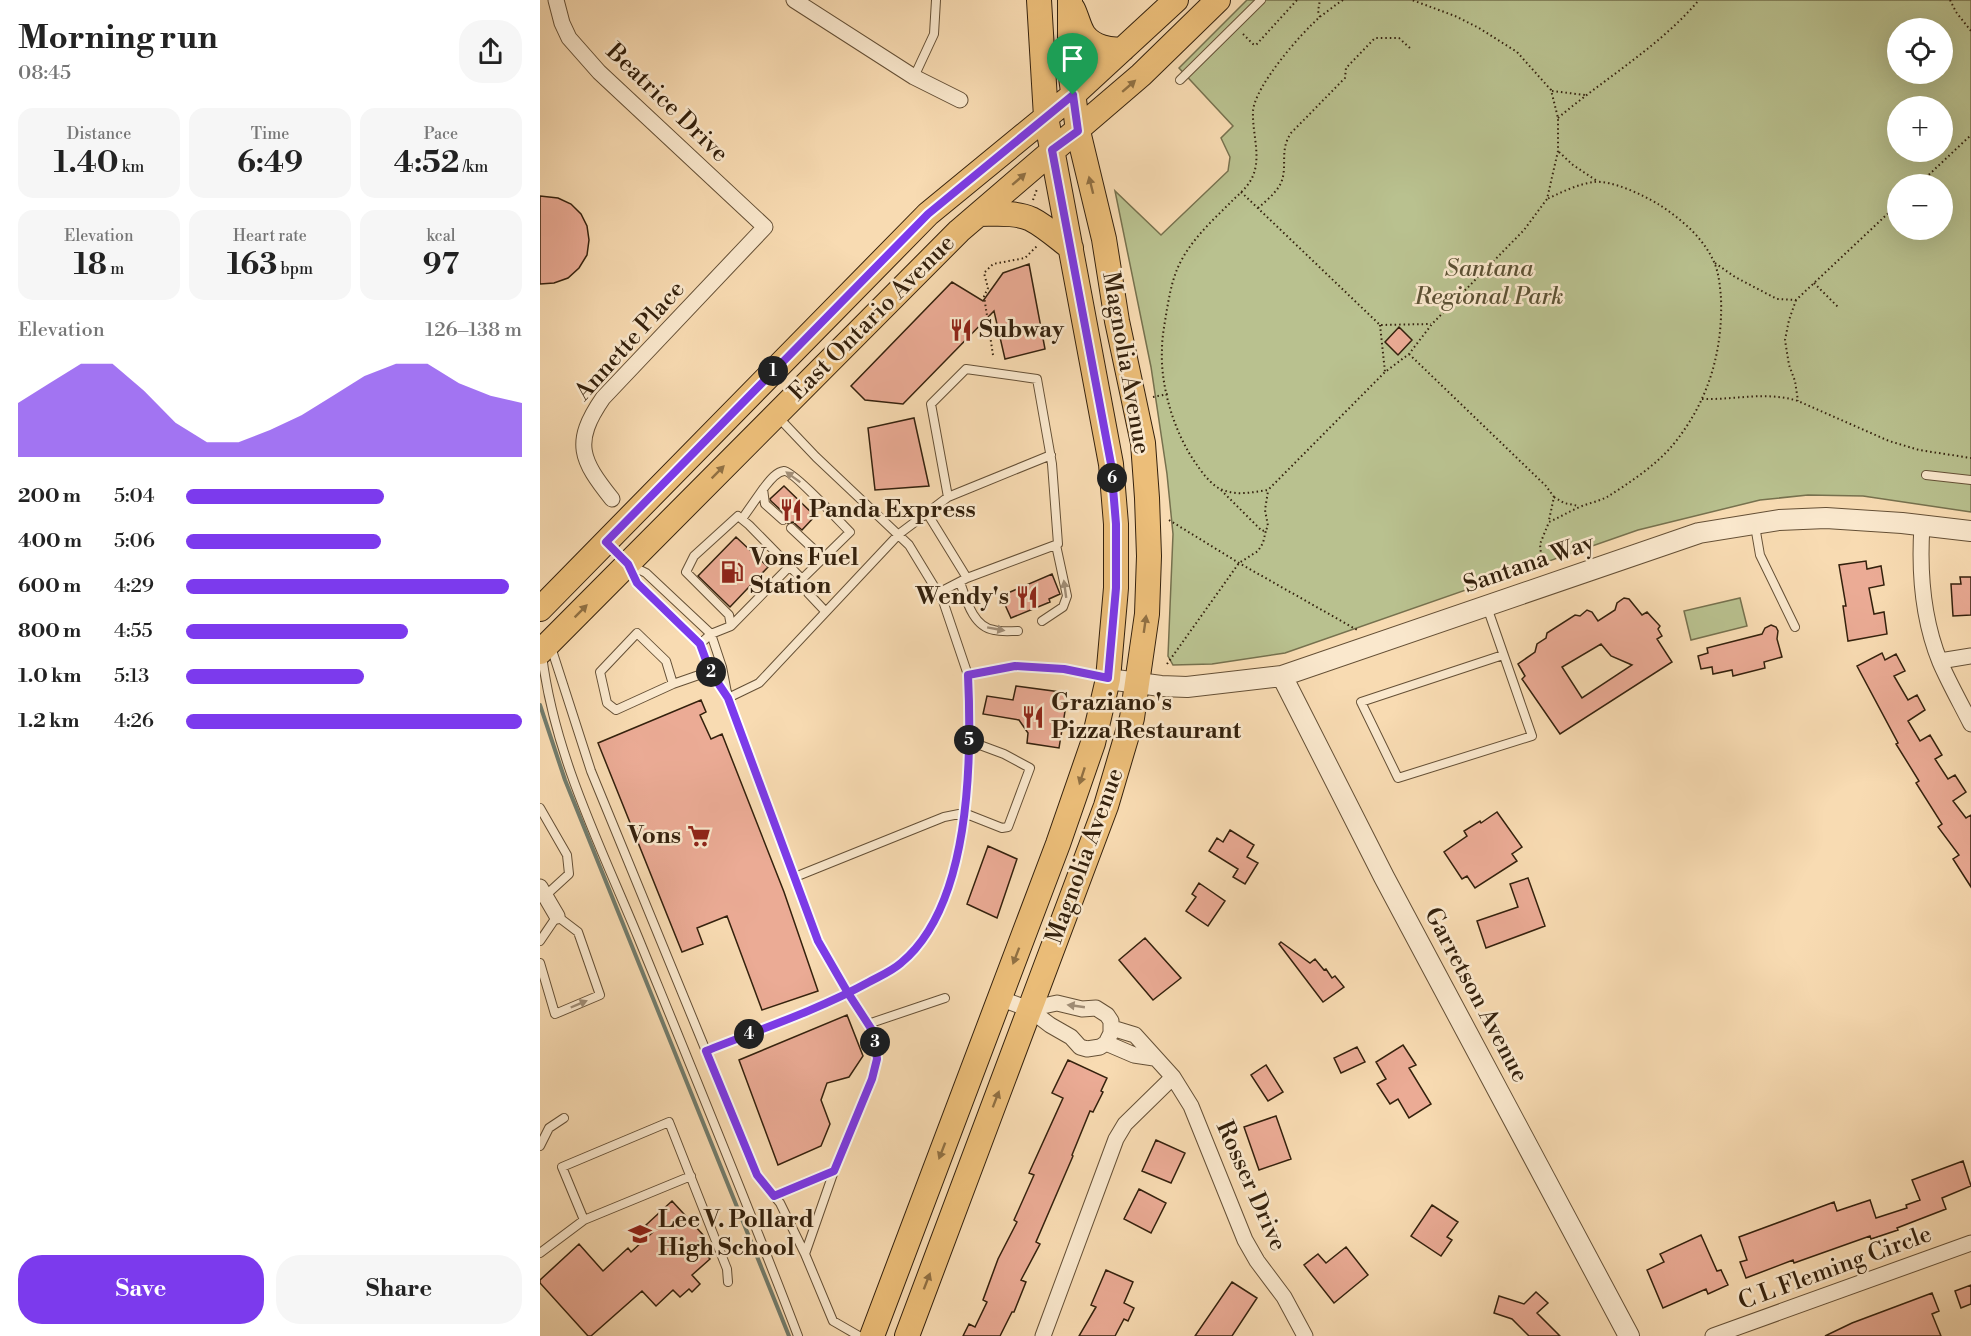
<!DOCTYPE html>
<meta charset="utf-8">
<style>
:root{--surface:#fff;--page:#f6f6f6;--text:#222;--muted:#767676;--accent:#7c3aed}
body{margin:0;font-family:"Libre Bodoni",serif;background:var(--page);color:var(--text);height:100vh;display:flex;flex-direction:column;font-size:22px;white-space:nowrap}
*{box-sizing:border-box;margin:0}
p{font-size:20px;color:var(--muted)}
.icon{flex:none;width:33px;height:33px;fill:none;stroke:currentColor;stroke-width:2;stroke-linecap:round;stroke-linejoin:round}
.map{position:relative;flex:1;overflow:hidden}
.sheet{display:flex;flex-direction:column;background:var(--surface);width:540px}
.sheet>*{flex:none}
.fabs{position:absolute;left:1347px;top:18px;display:grid;gap:12px}
.fabs a{display:grid;place-items:center;width:66px;height:66px;border-radius:50%;background:var(--surface);box-shadow:0 6px 24px #0002;font-size:30px}
.pin{position:absolute;display:grid;place-items:center;width:51px;height:51px;color:#fff;margin:-62px -26px;border-radius:50% 50% 50% 0;rotate:-45deg;box-shadow:0 0 6px #0007}
.pin .icon{rotate:45deg}
.km{position:absolute;width:30px;height:30px;margin:-15px;border-radius:50%;background:#222;color:#fff;font-size:16px;line-height:30px;text-align:center}
.round{display:grid;place-items:center;flex:none;width:63px;height:63px;border-radius:24px;background:var(--page)}
.summary{display:flex;align-items:center;justify-content:space-between;height:102px;padding:0 18px}
h1{font-size:33px;font-weight:700;line-height:45px}
.stats{display:grid;grid-template-columns:repeat(3,1fr);gap:9px;height:102px;padding:6px 18px}
.stats div{display:grid;align-content:center;border-radius:15px;background:var(--page);text-align:center}
.stats b{font-size:30px;font-weight:700}
.stats small{font-size:16px;font-weight:400}
.stats p{font-size:16px}
.chart{height:168px;padding:12px 18px}
.chart p{display:flex;justify-content:space-between}
.chart svg{width:100%;height:108px;margin-top:6px;fill:var(--accent);opacity:.7}
.action{display:flex;gap:12px;margin-top:auto;padding:12px 18px}
.action a{flex:1;height:69px;border-radius:24px;background:var(--accent);color:#fff;font-size:24px;font-weight:700;line-height:69px;text-align:center}
.action a+a{background:var(--page);color:var(--text)}
ul{padding:0 18px;list-style:none;font-size:20px}
li{display:grid;grid-template-columns:96px 72px 1fr;align-items:center;height:45px}
li i{height:15px;border-radius:8px;background:var(--accent)}
main{display:flex;flex:1;min-height:0}
.map>svg:first-child{display:block}
.green{fill:#b9c18f;stroke:#76714e;stroke-width:1.5;fill-rule:evenodd}
.lines{fill:none;stroke-linecap:round;stroke-linejoin:round}
.stream{stroke:#737d6d;stroke-width:4}
.building{fill:#ebab95;stroke:#34210d;stroke-width:1.5;fill-rule:evenodd}
.service-casing{stroke:#655036;stroke-width:10}
.minor-casing{stroke:#655036;stroke-width:17}
.tertiary-casing{stroke:#655036;stroke-width:22}
.primary-casing{stroke:#34210d;stroke-width:26}
.path{stroke:#34210d;stroke-width:2;stroke-dasharray:1.5 3;stroke-linecap:butt}
.service{stroke:#fae8cd;stroke-width:8}
.minor{stroke:#fae8cd;stroke-width:15}
.tertiary{stroke:#fae8cd;stroke-width:20}
.primary{stroke:#ecbe79;stroke-width:24}
.oneway{fill:#907043}
.oneway2{fill:#a18e77}
.route-casing{stroke:#fff;stroke-width:12}
.route{stroke:#7c3aed;stroke-width:8}
.labels{text-anchor:middle;dominant-baseline:central;stroke-width:5;stroke-linejoin:round;paint-order:stroke}
.street-label{font-size:24px;fill:#34210d;stroke:#fae8cd}
.park-label{font-size:24px;font-style:italic;fill:#5c5134;stroke:#fae8cd}
.poi-label{font-size:24px;font-weight:bold;fill:#34210d;stroke:#fae8cd;text-anchor:start}
</style>
<main>
<section class="sheet">
<div class="summary"><div><h1>Morning run</h1><p>08:45</p></div><a class="round"><svg class="icon" aria-label="share" viewBox="0 0 24 24"><path d="M12 15V3M7 8l5-5 5 5M5 13v7h14v-7"/></svg></a></div>
<div class="stats">
<div><p>Distance</p><b>1.40<small> km</small></b></div>
<div><p>Time</p><b>6:49</b></div>
<div><p>Pace</p><b>4:52<small> /km</small></b></div>
</div>
<div class="stats">
<div><p>Elevation</p><b>18<small> m</small></b></div>
<div><p>Heart rate</p><b>163<small> bpm</small></b></div>
<div><p>kcal</p><b>97</b></div>
</div>
<div class="chart"><p><span>Elevation</span>126–138 m</p>
<svg viewBox="0 0 160 44" preserveAspectRatio="none"><path d="M0 44V22L10 14L20 6L30 6L40 17L50 30L60 38L70 38L80 33L90 27L100 19L110 11L120 6L130 6L140 14L150 19L160 22V44z"/></svg>
</div>
<ul>
<li><b>200 m</b>5:04<i style="width:59%"></i></li>
<li><b>400 m</b>5:06<i style="width:58%"></i></li>
<li><b>600 m</b>4:29<i style="width:96%"></i></li>
<li><b>800 m</b>4:55<i style="width:66%"></i></li>
<li><b>1.0 km</b>5:13<i style="width:53%"></i></li>
<li><b>1.2 km</b>4:26<i style="width:100%"></i></li>
</ul>
<div class="action"><a>Save</a><a>Share</a></div>
</section>
<div class="map">
<svg width="1431" height="1336" viewBox="0 0 1431 1336">
<rect width="100%" height="100%" fill="#f8dbb2"/>
<filter id="stains"><feTurbulence type="fractalNoise" baseFrequency=".00333" numOctaves="4"/><feColorMatrix values="0 0 0 0 .2 0 0 0 0 .09 0 0 0 0 .02 0 0 0 .5 -.17"/></filter>
<radialGradient id="worn" r=".72"><stop offset=".6" stop-color="#630" stop-opacity="0"/><stop offset="1" stop-color="#630" stop-opacity=".3"/></radialGradient>
<path class="green" d="M707,0H1431V512L1323,496L1268,495L1220,500L1098,530L745,653L672,664L633,665L628,656L633,534L627,474L611,367L575,191L621,235L688,171L690,157L681,138L693,126L639,68ZM1358,28H1402V74H1358ZM1358,106H1402V152H1358ZM1358,184H1402V230H1358Z
M1200,598L1207,626L1151,640L1144,611Z"/>
<g class="lines">
<path class="stream" d="M0,705L25,780L249,1336"/>
</g>
<path class="building" d="M0,196L18,198L31,204L41,214L47,226L49,240L47,255L39,268L28,278L14,283L0,284Z
M489,264L505,349L465,359L454,311L363,404L325,400L311,386L412,282L443,301L463,273Z
M859,327L872,340L858,355L845,342Z
M374,418L389,486L335,490L328,428Z
M244,486L275,516L262,530L253,522L248,523L247,516L231,501L230,499Z
M196,537L228,567L190,607L158,576Z
M1326,561L1327,569L1341,566L1344,585L1329,588L1334,614L1344,612L1347,634L1308,641L1303,606H1306L1299,565Z
M512,574L520,594L509,599L510,602L471,618L461,596Z
M1420,577H1431V615L1413,616L1411,584H1421Z
M1084,598L1089,599L1102,615L1107,612L1120,626L1118,629L1122,636L1117,639L1132,662L1020,734L982,679L985,676L978,664L995,652L997,644L1006,638L1007,633L1035,615L1040,616L1047,610L1052,612L1058,621L1075,610L1077,603ZM1061,644L1071,656L1092,665L1042,698L1022,667Z
M1231,625L1236,627L1238,631L1237,639L1242,657L1224,662L1225,668L1193,676L1192,670L1173,674L1172,667L1161,669L1158,656L1168,653L1167,648L1222,634L1225,628Z
M1342,653L1345,660L1356,654L1365,671L1354,676L1368,700L1377,695L1385,710L1368,721L1380,741L1390,735L1402,755L1395,759L1408,779L1415,775L1426,792L1413,801L1426,818L1431,815V887L1413,859L1419,855L1398,827L1402,824L1376,783L1379,781L1356,744L1358,743L1317,666Z
M476,686L528,693L519,748L487,743L488,733L479,720L443,714L447,696L473,700Z
M161,700L166,712L160,715L171,739L182,734L244,892L278,991L222,1010L187,916L157,928L163,944L142,952L58,743Z
M957,812L982,847L972,854L977,861L935,888L927,876L922,879L904,852L927,836L924,831L940,821L941,823Z
M690,830L714,845L707,857L718,863L705,884L693,877L698,869L669,851L677,838L683,842Z
M448,846L477,859L457,918L427,904Z
M988,878L1005,926L946,948L937,921L978,907L970,884Z
M659,883L685,901L668,926L646,911L656,897L652,894Z
M605,938L641,978L613,1000L579,960Z
M741,942L770,963L775,959L784,970L786,969L792,978L795,976L804,987L783,1002L739,944Z
M307,1015L323,1056L309,1077L287,1083L281,1100L290,1124L281,1146L238,1165L199,1060Z
M863,1045L876,1065L869,1068L891,1104L869,1118L858,1099L850,1104L837,1084L846,1079L836,1062Z
M817,1047L825,1062L801,1073L794,1058Z
M528,1060L567,1078L561,1091L563,1092L553,1112L550,1111L532,1155L533,1156L496,1242L500,1244L481,1280L486,1282L474,1312H472L460,1336H423L429,1324L435,1327L447,1302L443,1300L458,1259L477,1222L474,1220L494,1175L489,1173L523,1098L512,1093Z
M726,1065L743,1092L728,1101L711,1075Z
M736,1116L751,1159L719,1170L704,1127Z
M616,1140L645,1153L631,1183L602,1171Z
M1423,1161L1431,1186L1402,1198L1406,1209L1357,1228L1358,1230L1331,1239L1330,1236L1254,1263L1253,1260L1206,1278L1200,1262L1207,1260L1199,1237L1294,1202L1297,1211L1330,1200L1336,1218L1367,1208L1366,1205L1380,1200L1372,1180Z
M599,1189L626,1203L611,1233L584,1219Z
M132,1201L165,1237L157,1244L170,1259L152,1275L160,1284L152,1292L149,1289L140,1297L133,1290L116,1306L102,1291L51,1336H48L0,1283V1280L39,1244L63,1271L88,1248L91,1252L113,1232L106,1225Z
M892,1205L918,1222L907,1237L912,1240L901,1256L871,1236Z
M1161,1235L1177,1271L1181,1270L1188,1285L1168,1294L1166,1289L1123,1308L1107,1270L1124,1262L1120,1254Z
M806,1247L828,1275L794,1303L764,1265L778,1254L786,1263Z
M566,1270L593,1282L584,1303L594,1308L588,1321L584,1319L575,1336H539L556,1307L551,1305Z
M692,1282L717,1298L692,1336H655Z
M1431,1285V1304L1421,1308L1415,1291Z
M996,1292L1008,1303L997,1313L1020,1336H989L972,1319L954,1313L959,1296L984,1304Z
M1392,1293L1399,1311L1392,1314L1401,1336H1285L1312,1323Z"/>
<g class="lines">
<g class="service-casing">
<path id="service" d="M374,77L394,34L396,0
M640,80L721,0
M238,417L276,457L369,545L403,601L428,675L475,666L524,669L566,678
M1386,475L1431,480
M408,497L511,455
M387,513L408,497L391,404L426,369L497,379L512,464L518,544L427,578
M202,519L223,489
M243,520L225,504L223,489C228,483 235,472 244,471C252,470 301,523 310,532L262,579
M1215,526L1220,555L1255,627
M251,528L283,558
M67,543L86,562
M88,564L106,573L171,634L182,667L188,698L170,671L160,644L97,583Z
M420,582C426,599 433,627 454,630C461,632 470,631 478,631
M947,607L992,736L858,778L821,702L963,655
M502,621L523,607L527,596L516,545
M191,626L250,566
M160,644L171,634L191,626L189,615L146,572L154,556L198,516L209,525L262,579L268,593L285,611
M11,647L51,771L166,1051C221,1029 278,1010 329,982C340,976 352,971 361,963C431,904 432,760 428,675
M2,655C14,754 60,845 98,937C152,1069 207,1202 258,1336
M133,684L126,661L97,633L60,672L67,703L76,710L133,684L182,667
M0,808L27,855L29,874L5,896
M255,877L404,817L424,813L462,828L468,827L490,768L464,754L429,741
M0,941L17,916L38,932L60,995L15,1014L0,963
M328,1024L405,998
M166,1051L217,1175L240,1203L265,1254
M0,1146L9,1128L24,1118
M234,1196L294,1171
M44,1220L151,1176
M0,1253L44,1220L22,1167L129,1122L187,1269L188,1282
M319,1336L293,1321L265,1254L294,1171L332,1079L337,1059L334,1033L308,993L278,941L188,698L219,683L359,534L387,513L427,578L398,593"/>
</g>
<g class="minor-casing">
<path id="minor" d="M16,0L22,23L29,38L59,72L225,227L63,398C32,443 41,460 72,499
M254,0L374,77L420,100
M1382,526C1379,571 1383,620 1400,662C1409,683 1421,704 1431,724
M1400,661L1431,656
M0,887L17,916
M459,998L489,1009L510,1025L531,1037L540,1047L547,1049L560,1047L566,1043L571,1033V1021L567,1015L556,1008L542,1009L517,1003L489,1009
M572,1028L595,1035L633,1077L651,1106L705,1240L717,1261L744,1297L765,1336
M566,1043L594,1055L614,1058
M503,1336L576,1139L585,1124L633,1077
M1173,1336L1431,1243"/>
</g>
<g class="tertiary-casing">
<path id="tertiary" d="M742,676L844,877L1089,1336
M568,679L621,686L647,687L742,676L1159,533L1239,520L1286,518L1362,523L1431,531"/>
</g>
<g class="primary-casing">
<path id="primary" d="M533,9C537,17 539,28 544,35C553,47 570,51 583,49
M439,214C456,214 476,212 491,219C505,226 518,238 531,248
M0,609L388,214L533,95L636,0
M0,652L419,231L601,75L678,0
M332,1336L518,844L553,743L568,679L576,588V524L571,464L506,117L499,0
M367,1336L566,806L592,718L607,614L609,556L607,498L603,443L577,321L564,239L538,131L530,69V0"/>
</g>
<path class="path" d="M803,0C795,5 788,11 781,16C761,33 715,86 713,111C712,134 722,157 712,178C707,188 698,195 691,202C673,220 653,238 641,261C633,276 630,292 627,309C625,322 622,336 622,349C620,387 635,435 657,465C663,474 673,487 683,490C698,496 713,492 728,490L845,372L869,354L892,324L984,230L1007,199L1018,151V118L1011,90L977,52L939,28L915,16L872,0
M1410,0L1416,12L1431,31
M780,17L778,11L780,0
M703,34L713,44L716,45L757,0
M1012,91L1045,95
M1018,118C1065,78 1119,47 1159,0
M1019,152L1033,165L1057,181
M1379,184L1431,135
M701,192L840,325L891,324
M493,200L497,189
M718,208C726,201 736,193 741,183C748,166 739,151 751,133L805,78L806,68L835,38H859L871,49
M1175,263L1195,277L1237,299L1256,300L1358,204
M1274,283L1298,307
M1256,300L1249,320L1245,340L1249,365L1255,381L1258,401
M840,325L845,372
M869,354L1006,486L1014,497L1009,520
M453,355L444,296L448,288L444,273L453,264L485,258L497,246
M613,397L628,394
M1162,399C1195,400 1226,391 1258,401L1349,441L1379,450L1431,458
M681,490L722,531L726,530L728,526L725,510L728,491
M1014,497L1024,503L1039,506
M629,520L699,563L819,631
M1002,565L1000,544L1009,522C1020,517 1030,511 1042,506C1050,503 1059,501 1067,497C1088,484 1116,465 1132,446C1167,404 1183,354 1181,298C1180,287 1179,273 1174,262C1163,237 1140,218 1118,204C1103,195 1072,180 1054,182C1038,184 1022,192 1007,199
M627,664L699,563L718,551L723,543L726,530"/>
<use href="#service" class="service"/>
<use href="#minor" class="minor"/>
<use href="#tertiary" class="tertiary"/>
<use href="#primary" class="primary"/>
</g>
<defs><path id="oneway-solid" d="M-6-.8H1V-3.2L6.5 0L1 3.2V.8H-6Z" transform="scale(1.5)"/></defs>
<g class="oneway">
<use href="#oneway-solid" transform="translate(589 86) rotate(-41)"/>
<use href="#oneway-solid" transform="translate(479 179) rotate(-41)"/>
<use href="#oneway-solid" transform="translate(551 185) rotate(-104)"/>
<use href="#oneway-solid" transform="translate(178 472) rotate(-45)"/>
<use href="#oneway-solid" transform="translate(41 611) rotate(-45)"/>
<use href="#oneway-solid" transform="translate(605 624) rotate(-82)"/>
<use href="#oneway-solid" transform="translate(542 776) rotate(108)"/>
<use href="#oneway-solid" transform="translate(476 956) rotate(111)"/>
<use href="#oneway-solid" transform="translate(456 1099) rotate(-69)"/>
<use href="#oneway-solid" transform="translate(402 1151) rotate(111)"/>
<use href="#oneway-solid" transform="translate(387 1281) rotate(-69)"/>
</g>
<g class="oneway2">
<use href="#oneway-solid" transform="translate(253 477) rotate(-144)"/>
<use href="#oneway-solid" transform="translate(525 589) rotate(-98)"/>
<use href="#oneway-solid" transform="translate(456 629) rotate(10)"/>
<use href="#oneway-solid" transform="translate(39 1004) rotate(-23)"/>
<use href="#oneway-solid" transform="translate(536 1006) rotate(-172)"/>
</g>
<g class="lines">
<g class="route-casing">
<path id="route" d="M533,95L388,214L66,542L88,564L97,583L160,644L170,671L188,698L278,941L308,993L334,1033L337,1059L332,1079L294,1171L234,1196L217,1175L166,1051C221,1029 278,1010 329,982C340,976 352,971 361,963C431,905 432,760 428,675L475,666L524,669L568,678L576,588V524L571,464L512,150L538,131L533,95"/>
</g>
<use href="#route" class="route"/>
</g>
<defs>
<g id="restaurant-bare" transform="scale(1.8)"><path d="M-5-6h1v4h1v-4h1v4h1v-4h1v5L-1.5 .5V6h-2V.5L-5-1ZM5-6V6H3V1.5H1.5Q1.5-4 5-6Z" fill="#8f2418" stroke="#fae8cd" stroke-width="2.5" paint-order="stroke"/></g>
<g id="fuel-bare" transform="scale(1.8)"><path d="M-5.5-6h7V0h2V4h1.3V-2.5L3-4.5l.8-.8L6-3V5H2.5V1h-1V6h-7ZM-4.2-4.7v3.2H.2V-4.7Z" fill="#8f2418" stroke="#fae8cd" stroke-width="2.5" paint-order="stroke"/></g>
<g id="supermarket-bare" transform="scale(1.8)"><path d="M-6-5.5h2.5l.6 2H6L4.5 2H-2.5L-4.4-4H-6ZM-1.5 3.2a1.3 1.3 0 1 0 .1 0ZM3 3.2a1.3 1.3 0 1 0 .1 0Z" fill="#8f2418" stroke="#fae8cd" stroke-width="2.5" paint-order="stroke"/></g>
<g id="school-bare" transform="scale(1.8)"><path d="M0-5L7-2L0 1L-7-2ZM-4 1L0 2.5L4 1V4Q0 6-4 4Z" fill="#8f2418" stroke="#fae8cd" stroke-width="2.5" paint-order="stroke"/></g>
</defs>
<g fill-rule="evenodd">
<use href="#restaurant-bare" x="421" y="330"/>
<use href="#restaurant-bare" x="251" y="510"/>
<use href="#fuel-bare" x="192" y="572"/>
<use href="#restaurant-bare" x="487" y="597"/>
<use href="#restaurant-bare" x="493" y="717"/>
<use href="#supermarket-bare" x="159" y="836"/>
<use href="#school-bare" x="100" y="1234"/>
</g>
<g class="labels">
<g class="street-label">
<text transform="translate(127 103) rotate(44)">Beatrice Drive</text>
<text transform="translate(332 318) rotate(-45)">East Ontario Avenue</text>
<text transform="translate(90 341) rotate(-48)">Annette Place</text>
<text transform="translate(586 363) rotate(80)">Magnolia Avenue</text>
<text transform="translate(989 564) rotate(-19)">Santana Way</text>
<text transform="translate(545 856) rotate(-70)">Magnolia Avenue</text>
<text transform="translate(936 995) rotate(62)">Garretson Avenue</text>
<text transform="translate(711 1186) rotate(66)">Rosser Drive</text>
<text transform="translate(1295 1268) rotate(-20)">C L Fleming Circle</text>
</g>
<g class="park-label">
<text x="949" y="269">Santana<tspan x="949" dy="28">Regional Park</tspan></text>
</g>
<g class="poi-label">
<text x="439" y="330">Subway</text>
<text x="269" y="510">Panda Express</text>
<text x="210" y="558">Vons Fuel<tspan x="210" dy="28">Station</tspan></text>
<text x="469" y="597" text-anchor="end">Wendy's</text>
<text x="511" y="703">Graziano's<tspan x="511" dy="28">Pizza Restaurant</tspan></text>
<text x="141" y="836" text-anchor="end">Vons</text>
<text x="118" y="1220">Lee V. Pollard<tspan x="118" dy="28">High School</tspan></text>
</g>
</g>
<rect width="100%" height="100%" filter="url(#stains)"/>
<rect width="100%" height="100%" fill="url(#worn)"/>
</svg>
<div class="fabs">
<a><svg class="icon" aria-label="locate" viewBox="0 0 24 24"><circle cx="12" cy="12" r="6"/><path d="M12 2v4M12 18v4M2 12h4M18 12h4"/></svg></a>
<a>+</a>
<a>−</a>
</div>
<div class="pin" style="left:533px;top:95px;background:#1e9e55"><svg class="icon" aria-label="arrive" viewBox="0 0 24 24"><path d="M6 21V4h12l-3 4 3 4H6"/></svg></div>
<b class="km" style="left:233px;top:371px">1</b>
<b class="km" style="left:171px;top:672px">2</b>
<b class="km" style="left:335px;top:1042px">3</b>
<b class="km" style="left:209px;top:1034px">4</b>
<b class="km" style="left:429px;top:740px">5</b>
<b class="km" style="left:572px;top:478px">6</b>
</div>
</main>
